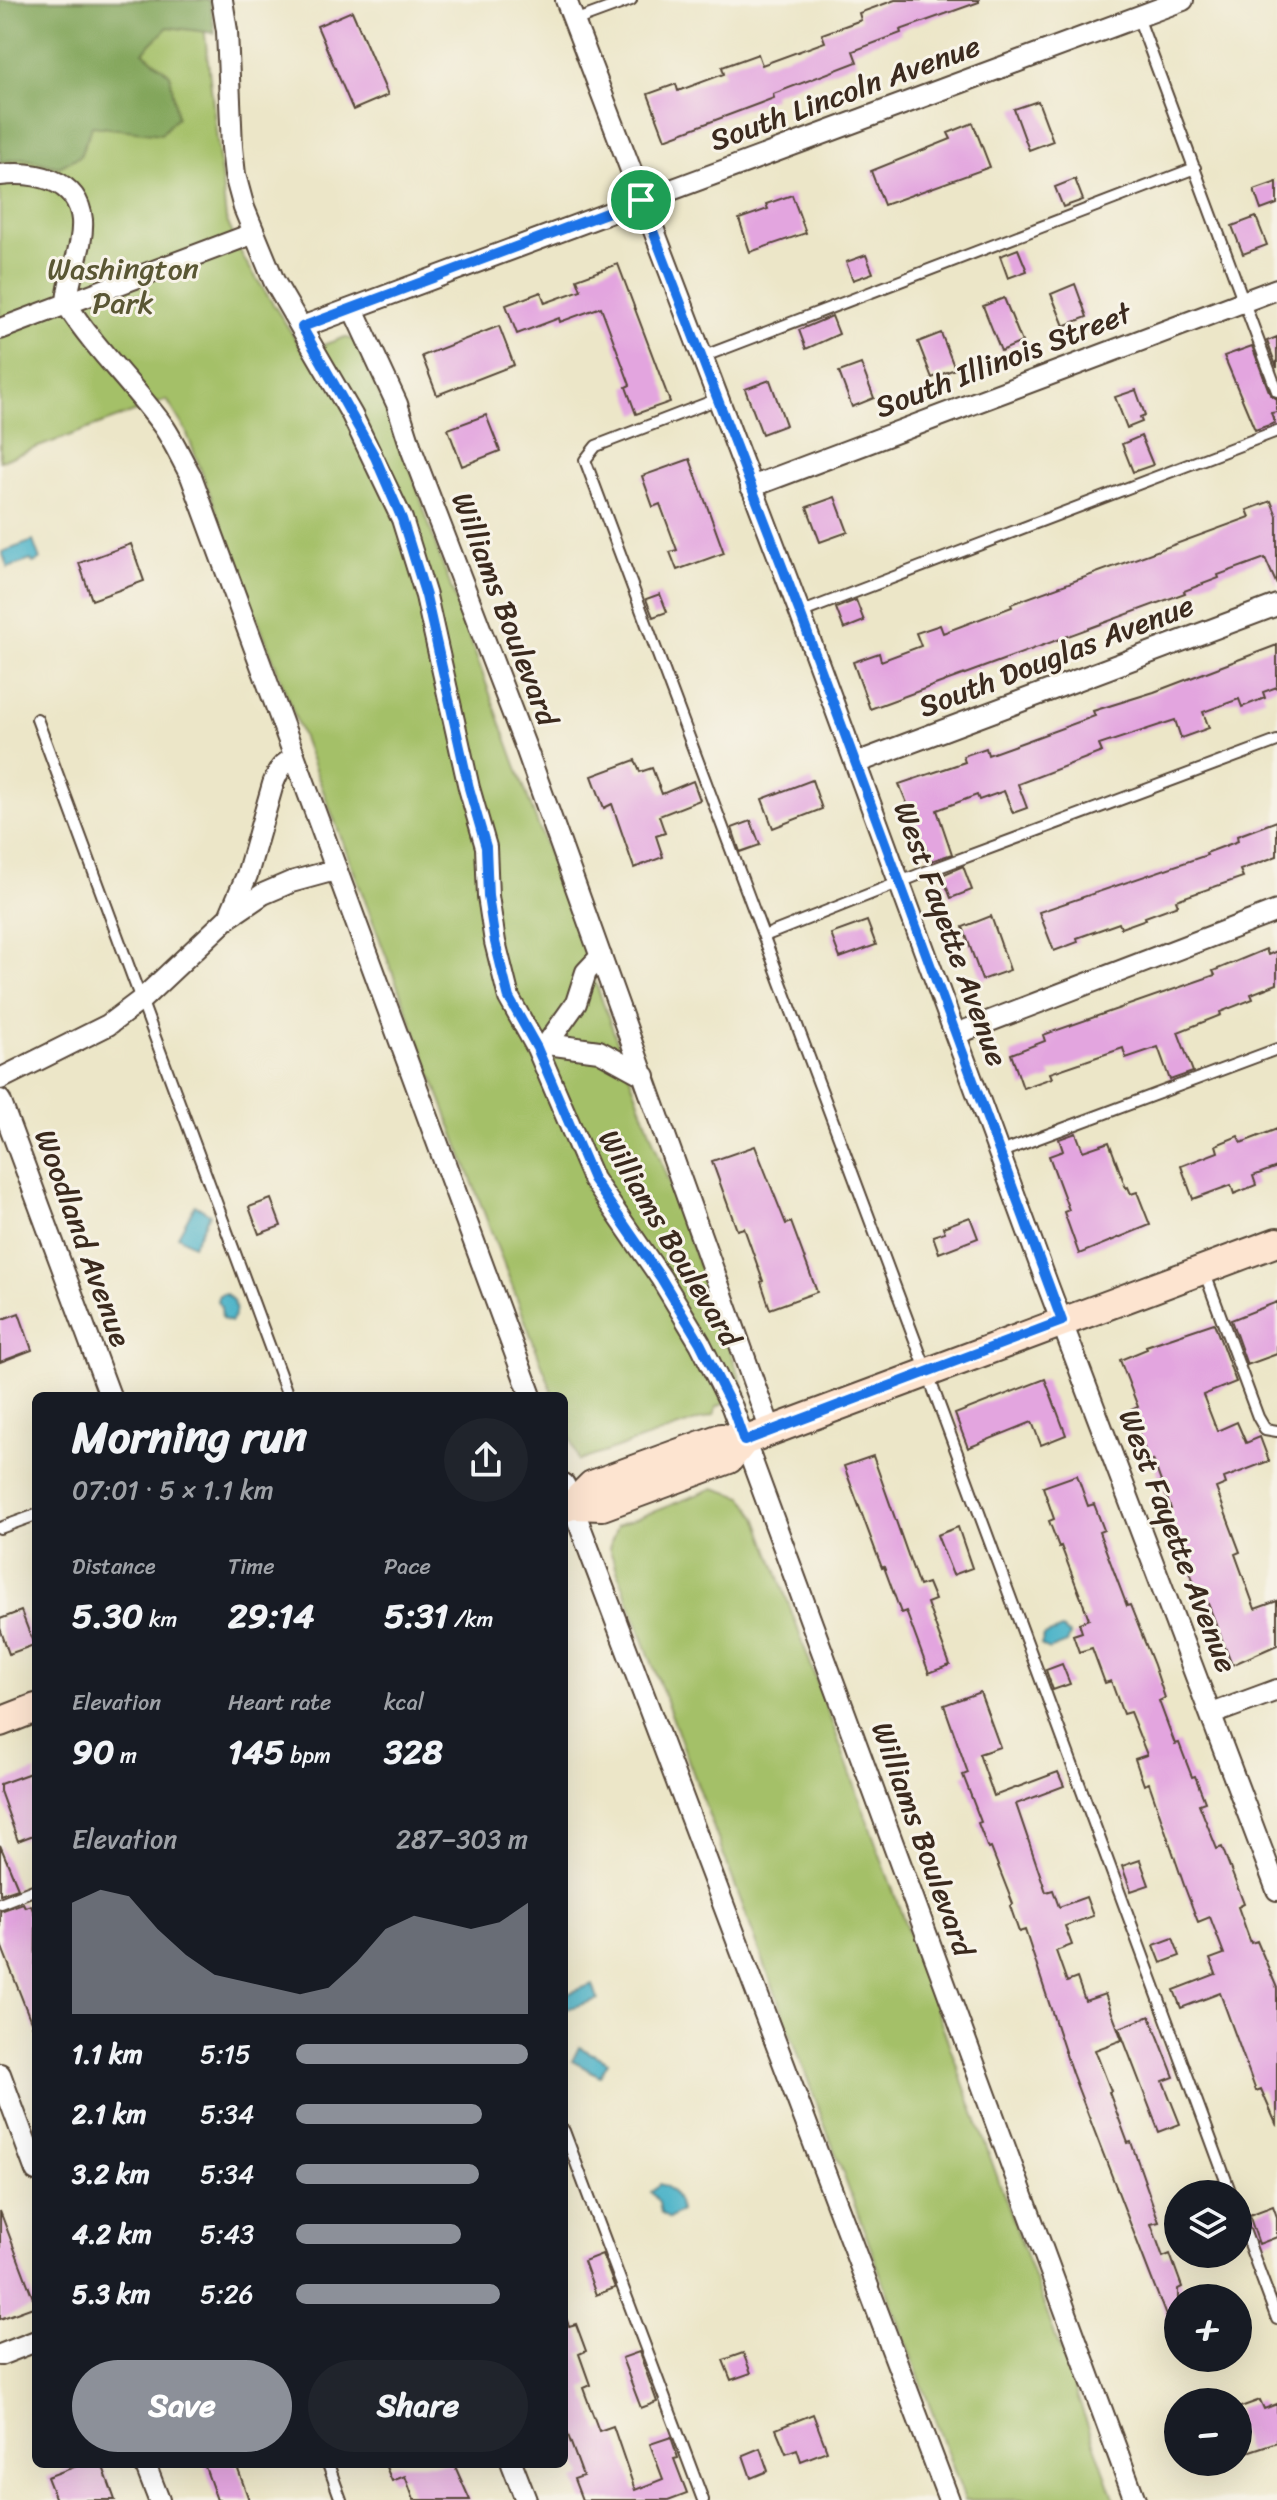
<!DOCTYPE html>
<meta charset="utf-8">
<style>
:root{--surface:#171b24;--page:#20242c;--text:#f1f3f6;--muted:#9ea1a6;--accent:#8c9099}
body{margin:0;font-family:Sriracha,sans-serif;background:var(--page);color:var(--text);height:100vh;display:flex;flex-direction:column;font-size:30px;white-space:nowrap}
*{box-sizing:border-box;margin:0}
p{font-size:26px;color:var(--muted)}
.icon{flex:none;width:44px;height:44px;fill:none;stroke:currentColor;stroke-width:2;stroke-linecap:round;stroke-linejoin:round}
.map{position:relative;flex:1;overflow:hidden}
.sheet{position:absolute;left:32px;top:1392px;width:536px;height:1076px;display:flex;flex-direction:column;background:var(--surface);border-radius:12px;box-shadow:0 8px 32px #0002}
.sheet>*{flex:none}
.fabs{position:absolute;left:1164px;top:2180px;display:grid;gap:16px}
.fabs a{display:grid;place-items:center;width:88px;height:88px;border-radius:50%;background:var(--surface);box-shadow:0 8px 32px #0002;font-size:40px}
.pin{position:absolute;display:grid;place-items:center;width:68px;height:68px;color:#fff;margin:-34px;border:4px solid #fff;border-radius:50%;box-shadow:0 2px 8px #0007}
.round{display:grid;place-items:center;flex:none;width:84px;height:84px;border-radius:42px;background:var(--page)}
.headline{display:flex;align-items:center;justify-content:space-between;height:136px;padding:0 40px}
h1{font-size:44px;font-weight:800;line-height:60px}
.figures{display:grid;grid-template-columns:repeat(3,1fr);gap:12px;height:136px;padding:8px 40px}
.figures div{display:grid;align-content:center}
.figures b{font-size:34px;font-weight:800}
.figures small{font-size:22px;font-weight:400}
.figures p{font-size:22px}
.chart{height:224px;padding:16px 40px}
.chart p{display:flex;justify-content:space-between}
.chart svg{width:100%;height:144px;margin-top:8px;fill:var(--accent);opacity:.7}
.primary-button{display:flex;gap:16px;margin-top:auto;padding:16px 40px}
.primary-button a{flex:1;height:92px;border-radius:48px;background:var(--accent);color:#fff;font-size:32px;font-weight:800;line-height:92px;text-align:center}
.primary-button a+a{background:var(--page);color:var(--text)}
ul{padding:0 40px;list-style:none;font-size:26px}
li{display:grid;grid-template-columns:128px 96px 1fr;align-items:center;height:60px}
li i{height:20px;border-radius:10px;background:var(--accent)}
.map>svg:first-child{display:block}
.green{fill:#a4c068;stroke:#707543;stroke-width:2}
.forest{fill:#83a65c;stroke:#5f683d;stroke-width:2}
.water{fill:#49b2c8;stroke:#426e73;stroke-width:2}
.building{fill:#e3a5df}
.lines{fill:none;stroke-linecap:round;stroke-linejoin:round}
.service-casing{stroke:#564638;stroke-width:14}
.minor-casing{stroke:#564638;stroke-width:24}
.secondary-casing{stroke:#564638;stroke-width:32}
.service{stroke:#fff;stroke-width:10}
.minor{stroke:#fff;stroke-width:20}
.secondary{stroke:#fde4d0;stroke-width:28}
.route-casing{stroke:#fff;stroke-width:16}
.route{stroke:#1a73e8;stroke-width:10}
.labels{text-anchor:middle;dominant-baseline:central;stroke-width:6;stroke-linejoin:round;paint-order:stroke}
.street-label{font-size:30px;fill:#3b2a1e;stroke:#f7f3e8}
.park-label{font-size:30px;fill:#5a5734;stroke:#f7f3e8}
</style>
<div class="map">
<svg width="1277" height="2500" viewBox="0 0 1277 2500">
<rect width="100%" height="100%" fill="#f7f3e8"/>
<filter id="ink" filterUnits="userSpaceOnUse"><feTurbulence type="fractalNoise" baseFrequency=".0125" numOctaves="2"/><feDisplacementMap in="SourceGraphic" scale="16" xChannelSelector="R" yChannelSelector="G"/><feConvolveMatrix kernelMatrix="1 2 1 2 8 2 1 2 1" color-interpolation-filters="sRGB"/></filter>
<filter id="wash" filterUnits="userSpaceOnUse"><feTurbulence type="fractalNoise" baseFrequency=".006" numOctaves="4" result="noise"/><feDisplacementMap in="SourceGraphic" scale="32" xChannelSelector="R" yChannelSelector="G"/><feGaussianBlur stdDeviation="1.8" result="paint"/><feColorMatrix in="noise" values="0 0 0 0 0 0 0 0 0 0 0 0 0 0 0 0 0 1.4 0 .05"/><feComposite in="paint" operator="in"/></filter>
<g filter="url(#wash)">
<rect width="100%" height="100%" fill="#ece6c8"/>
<path class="green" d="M0,0L202,8L226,219L244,259L304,352L345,337L356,341L408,460L437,549L746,1394L716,1407L714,1415L579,1461L564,1421V1396H554L186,431L167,400L0,461Z
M714,1488L743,1497L757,1517L1115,2500H965L609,1548L617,1526Z"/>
<path class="forest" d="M0,0H210L215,33L168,27L143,52L170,74L177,117L161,134L92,126L80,156L59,167L23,158L0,162Z"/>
<path class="water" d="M33,541L40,560L33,563L31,560L8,568L2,552Z
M195,1205L210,1214L193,1245L178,1236Z
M225,1293C235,1300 240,1312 230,1322L222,1318L221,1307L217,1300L219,1295Z
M1062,1629L1070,1635L1067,1643L1049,1650L1041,1645L1044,1636Z
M593,1984L598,1999L567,2009L564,1995Z
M579,2047L608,2062L600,2076L572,2061Z
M659,2184C672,2187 678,2198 680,2211L669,2219L661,2213L659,2202L651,2192Z"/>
<g id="blocks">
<path class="building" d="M895,0H979V2L900,30L901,33L853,51L857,62L773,94L774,98L665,139L648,94L676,84L678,91L724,74L722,67L758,54L762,65L825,42L822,34L861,20L859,13Z
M352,11L388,95L353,110L317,26Z
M1038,101L1053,141L1029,150L1014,109Z
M973,123L990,167L884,205L871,171L951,139L948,133Z
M1075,179L1083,200L1063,207L1055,187Z
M1277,182V204L1261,210L1254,190Z
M792,195L806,233L750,252L739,219L768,209L766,204Z
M1256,217L1267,245L1243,254L1232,226Z
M1018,249L1027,271L1008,278L1000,256Z
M866,255L873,273L853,280L846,262Z
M618,264L670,402L636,414L626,387L630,385L601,307L560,322L559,318L517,334L506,305L541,292L545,303L581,290L577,279Z
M1075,284L1087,317L1064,326L1051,294Z
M1004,298L1022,342L1001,351L983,306Z
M832,316L839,334L806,349L799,330Z
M499,326L514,365L437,395L422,356Z
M941,333L955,369L932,378L918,342Z
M1277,337V368L1267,341Z
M1252,346L1270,394L1277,399V412L1271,413L1275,423L1255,430L1224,356Z
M861,364L874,398L852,407L839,372Z
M770,380L786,425L762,434L745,389Z
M1136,390L1145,415L1140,417L1142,422L1127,428L1115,397Z
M486,415L500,451L462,466L448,429Z
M1141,436L1153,465L1133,472L1122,444Z
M690,459L724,553L677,570L670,552L677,550L660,504L653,507L642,476Z
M835,497L848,532L820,542L807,507Z
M1271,501L1277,516V585L1265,558L1218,575L1219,578L1184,591L1185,593L870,709L853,662L879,653L881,661L921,646L916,633L940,625L943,633L1012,607L1011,604L1250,517L1247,510Z
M131,544L144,581L92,600L79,563Z
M660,594L667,612L653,617L646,599Z
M856,600L864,621L844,629L836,608Z
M1277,645V687L1263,692L1265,698L1242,707L1239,699L1203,712L1209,728L1181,738L1175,720L1099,745L1102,752L1018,784L1027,808L1013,813L1004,791L979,800L977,795L937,810L952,854L931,861L899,784L965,762L963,756L986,748L988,755L1024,742L1095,716L1093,711L1154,692Z
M635,760L640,772L652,768L662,794L693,781L700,800L659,816L665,833L656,836L663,857L634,868L612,804L604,808L592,776Z
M812,780L822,809L773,828L762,799Z
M751,821L760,845L740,852L732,828Z
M1277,821V856L1240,870L1243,877L1176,900L1178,905L1145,917L1146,919L1121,928L1119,923L1077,938L1078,942L1054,951L1039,912L1207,855L1206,853L1238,841L1237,836Z
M963,866L972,890L951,898L942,875Z
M991,916L1010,970L982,980L963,927Z
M867,921L876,945L840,958L831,934Z
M1266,949L1268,955L1277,951V984L1251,994L1253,999L1220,1012L1221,1015L1178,1032L1193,1072L1170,1080L1158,1047L1126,1058L1123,1048L1050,1073L1052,1078L1023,1088L1011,1054L1045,1041L1043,1035L1215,975L1213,971Z
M1277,1129V1167L1253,1176L1256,1185L1234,1194L1231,1185L1193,1199L1181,1166L1218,1152L1216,1145L1238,1136L1241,1143Z
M1076,1133L1083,1151L1109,1142L1126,1188L1128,1187L1131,1194L1137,1192L1150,1225L1079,1254L1064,1212L1069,1210L1049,1156L1063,1151L1059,1139Z
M755,1146L786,1224L791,1222L817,1292L770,1309L761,1282L763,1281L744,1228L737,1230L712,1161Z
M271,1199L281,1226L259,1234L249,1207Z
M970,1217L978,1238L939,1253L933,1236L945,1232L943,1227Z
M1277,1302V1354L1247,1365L1231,1320Z
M19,1313L32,1350L0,1362V1320Z
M1214,1323L1236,1382L1203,1395L1217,1431L1237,1422L1246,1443L1260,1437L1269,1461L1224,1478L1226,1484L1216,1488L1240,1552L1235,1554L1255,1609L1277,1601V1645L1232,1665L1207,1601L1202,1603L1176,1536L1167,1511L1171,1509L1153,1460L1149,1462L1131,1410L1138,1407L1120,1360L1147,1349L1146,1346Z
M1045,1379L1066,1435L1041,1445L1032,1422L968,1448L955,1414Z
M873,1456L919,1586L928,1583L935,1600L927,1603L950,1665L929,1673L906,1611L901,1613L884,1567L882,1568L844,1466Z
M1077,1475L1088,1506L1094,1504L1104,1530L1099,1532L1127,1606L1130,1605L1154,1665L1165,1698L1159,1701L1175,1744L1179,1743L1192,1777L1195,1776L1205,1802L1199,1804L1217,1849L1222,1847L1244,1904L1238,1907L1251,1943L1257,1941L1277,1988V2126L1261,2089L1256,2091L1220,1993L1181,2008L1174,1990L1216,1974L1210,1959L1224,1954L1210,1917L1198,1922L1185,1888L1149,1783L1144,1785L1135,1759L1147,1755L1130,1712L1123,1714L1111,1681L1105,1683L1092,1648L1079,1652L1073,1635L1082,1632L1079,1623L1089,1619L1061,1546L1059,1547L1049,1521L1054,1519L1043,1487Z
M958,1527L972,1568L953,1575L937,1535Z
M21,1611L34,1645L9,1654L0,1628V1619Z
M1062,1664L1070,1684L1053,1690L1046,1670Z
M980,1692L1000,1747L979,1754L994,1796L1058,1772L1064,1786L1016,1804L1046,1892L1053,1890L1059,1907L1086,1897L1093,1916L1065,1926L1072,1945L1056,1951L1067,1982L1077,1978L1085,2001L1105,1994L1122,2040L1095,2050L1111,2091L1109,2092L1128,2143L1131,2142L1159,2222L1151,2224L1163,2257L1170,2254L1182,2287L1178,2289V2347L1072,2073L1025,1930L1019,1932L1010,1906L1013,1904L991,1848L988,1849L978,1823L981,1822L963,1775L968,1773L944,1705Z
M36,1771V1834L18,1841L0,1791V1784Z
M0,1845L18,1888L0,1894Z
M1140,1860L1149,1885L1131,1891L1122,1866Z
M23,1903L25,1907L31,1905L36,1919L35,2032L0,1942V1911Z
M1173,1938L1180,1956L1161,1963L1154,1945Z
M1150,2016L1174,2077L1163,2081L1180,2124L1159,2132L1119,2028Z
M1273,2206L1277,2217V2237L1259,2244L1249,2215Z
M0,2211L36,2306L0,2319Z
M602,2254L615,2288L596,2295L584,2261Z
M566,2318L569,2326L576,2324L586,2351L579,2354L590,2385L583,2388L599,2431L613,2426L635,2490L663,2479L650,2444L671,2437L678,2458L674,2459L687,2493L668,2500H582L574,2479L583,2476L564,2424V2319Z
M639,2352L657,2402L641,2408L622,2358Z
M743,2353L751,2373L731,2380L723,2360Z
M1260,2400L1264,2409L1277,2404V2442L1247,2452L1238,2426V2408Z
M813,2414L827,2451L801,2461L797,2449L786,2453L776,2429Z
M760,2448L768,2471L751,2478L743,2455Z
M82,2464H102L115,2500H56L47,2477Z
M204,2464H236L249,2500H217Z
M395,2464H454L470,2500H414L405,2476L392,2481L386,2467Z"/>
</g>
</g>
<g filter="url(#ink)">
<use href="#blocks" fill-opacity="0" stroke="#564638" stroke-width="2"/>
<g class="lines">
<g class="service-casing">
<path id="service" d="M1138,17L1277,391
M574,21L631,0
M702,357L1195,168
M718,399L596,446L585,460L927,1372L1231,2194
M800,613L1277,431
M37,719L288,1396
M764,936L923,873L1277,741
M1001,1152L1277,1049
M1204,1271L1258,1417L1265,1429L1277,1431
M0,1528L36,1515
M0,1903L36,1889
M564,2131L703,2500
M1238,2214L1277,2319
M328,2464L341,2500"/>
</g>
<g class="minor-casing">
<path id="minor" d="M222,0L227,31L232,147L235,175L244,208L274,281L352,415L402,519L426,596L469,788L486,847L488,896L495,942L509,998L537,1048L593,1179L661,1278L700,1343L732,1407L1135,2500
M566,0L800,613L1048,1286L1277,1890
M0,175C33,171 78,178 82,220C84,248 67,277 67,305
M67,305C95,349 133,384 164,427C174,442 182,460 191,476L531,1396
M353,309L397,404L412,451L526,748L771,1431
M302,327L1183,0
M0,329L252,234
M751,487L1277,289
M856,763L1277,605
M229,917L247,875L273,784C278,772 281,763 294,759
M956,1034L1277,911
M547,1044L576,1003L586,972L601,956
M537,1048L547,1044L599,1051L645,1076
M0,1079L108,1025L141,1000L229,917L263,894L291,882L335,870
M0,1100L110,1396
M564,1484L949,2500
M1212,1714L1277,1690
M0,2074L36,2171
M0,2355L36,2341
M145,2464L159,2500
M512,2464L526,2500"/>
</g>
<g class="secondary-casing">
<path id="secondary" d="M572,1505L592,1485L721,1438L744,1441L1277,1242
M564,1508L572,1505L602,1506L729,1459L744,1441
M0,1722L36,1708"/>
</g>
<use href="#service" class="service"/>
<use href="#minor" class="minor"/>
<use href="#secondary" class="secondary"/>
</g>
</g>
<g class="lines" filter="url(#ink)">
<g class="route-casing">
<path id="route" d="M641,200L800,613L1062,1321L744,1441L732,1407L700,1343L661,1278L593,1179L537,1048L509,998L495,942L488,896L486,847L469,788L426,596L402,519L375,457L302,327Z"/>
</g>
<use href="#route" class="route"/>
</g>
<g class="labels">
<g class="street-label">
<text transform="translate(845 93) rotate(-20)">South Lincoln Avenue</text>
<text transform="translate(1003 360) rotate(-21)">South Illinois Street</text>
<text transform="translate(505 609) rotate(69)">Williams Boulevard</text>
<text transform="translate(1056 656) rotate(-21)">South Douglas Avenue</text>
<text transform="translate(951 934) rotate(70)">West Fayette Avenue</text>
<text transform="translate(83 1238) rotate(70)">Woodland Avenue</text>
<text transform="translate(670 1238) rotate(59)">Williams Boulevard</text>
<text transform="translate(1178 1541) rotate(69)">West Fayette Avenue</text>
<text transform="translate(923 1839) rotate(70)">Williams Boulevard</text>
</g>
<g class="park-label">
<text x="123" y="269">Washington<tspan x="123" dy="34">Park</tspan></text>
</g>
</g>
</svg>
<div class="fabs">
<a><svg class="icon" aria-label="layers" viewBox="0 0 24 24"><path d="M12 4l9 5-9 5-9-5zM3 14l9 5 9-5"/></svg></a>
<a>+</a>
<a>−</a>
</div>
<div class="pin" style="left:641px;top:200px;background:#1e9e55"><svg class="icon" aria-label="arrive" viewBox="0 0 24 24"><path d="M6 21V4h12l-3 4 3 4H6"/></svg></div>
<section class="sheet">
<div class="headline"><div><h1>Morning run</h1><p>07:01 · 5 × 1.1 km</p></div><a class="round"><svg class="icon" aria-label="share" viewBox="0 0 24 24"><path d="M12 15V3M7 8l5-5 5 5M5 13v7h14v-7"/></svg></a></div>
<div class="figures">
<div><p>Distance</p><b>5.30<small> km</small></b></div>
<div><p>Time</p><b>29:14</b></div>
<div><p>Pace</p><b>5:31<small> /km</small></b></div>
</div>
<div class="figures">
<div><p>Elevation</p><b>90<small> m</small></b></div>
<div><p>Heart rate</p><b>145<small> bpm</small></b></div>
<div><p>kcal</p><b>328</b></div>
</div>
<div class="chart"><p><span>Elevation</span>287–303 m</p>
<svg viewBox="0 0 160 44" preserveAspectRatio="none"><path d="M0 44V10L10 6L20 8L30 18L40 26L50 32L60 34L70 36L80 38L90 36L100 28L110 18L120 14L130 16L140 18L150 16L160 10V44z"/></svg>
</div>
<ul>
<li><b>1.1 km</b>5:15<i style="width:100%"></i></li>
<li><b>2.1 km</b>5:34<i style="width:80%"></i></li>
<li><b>3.2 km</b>5:34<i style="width:79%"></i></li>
<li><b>4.2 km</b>5:43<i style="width:71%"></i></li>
<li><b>5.3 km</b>5:26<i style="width:88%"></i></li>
</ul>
<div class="primary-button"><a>Save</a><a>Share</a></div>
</section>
</div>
